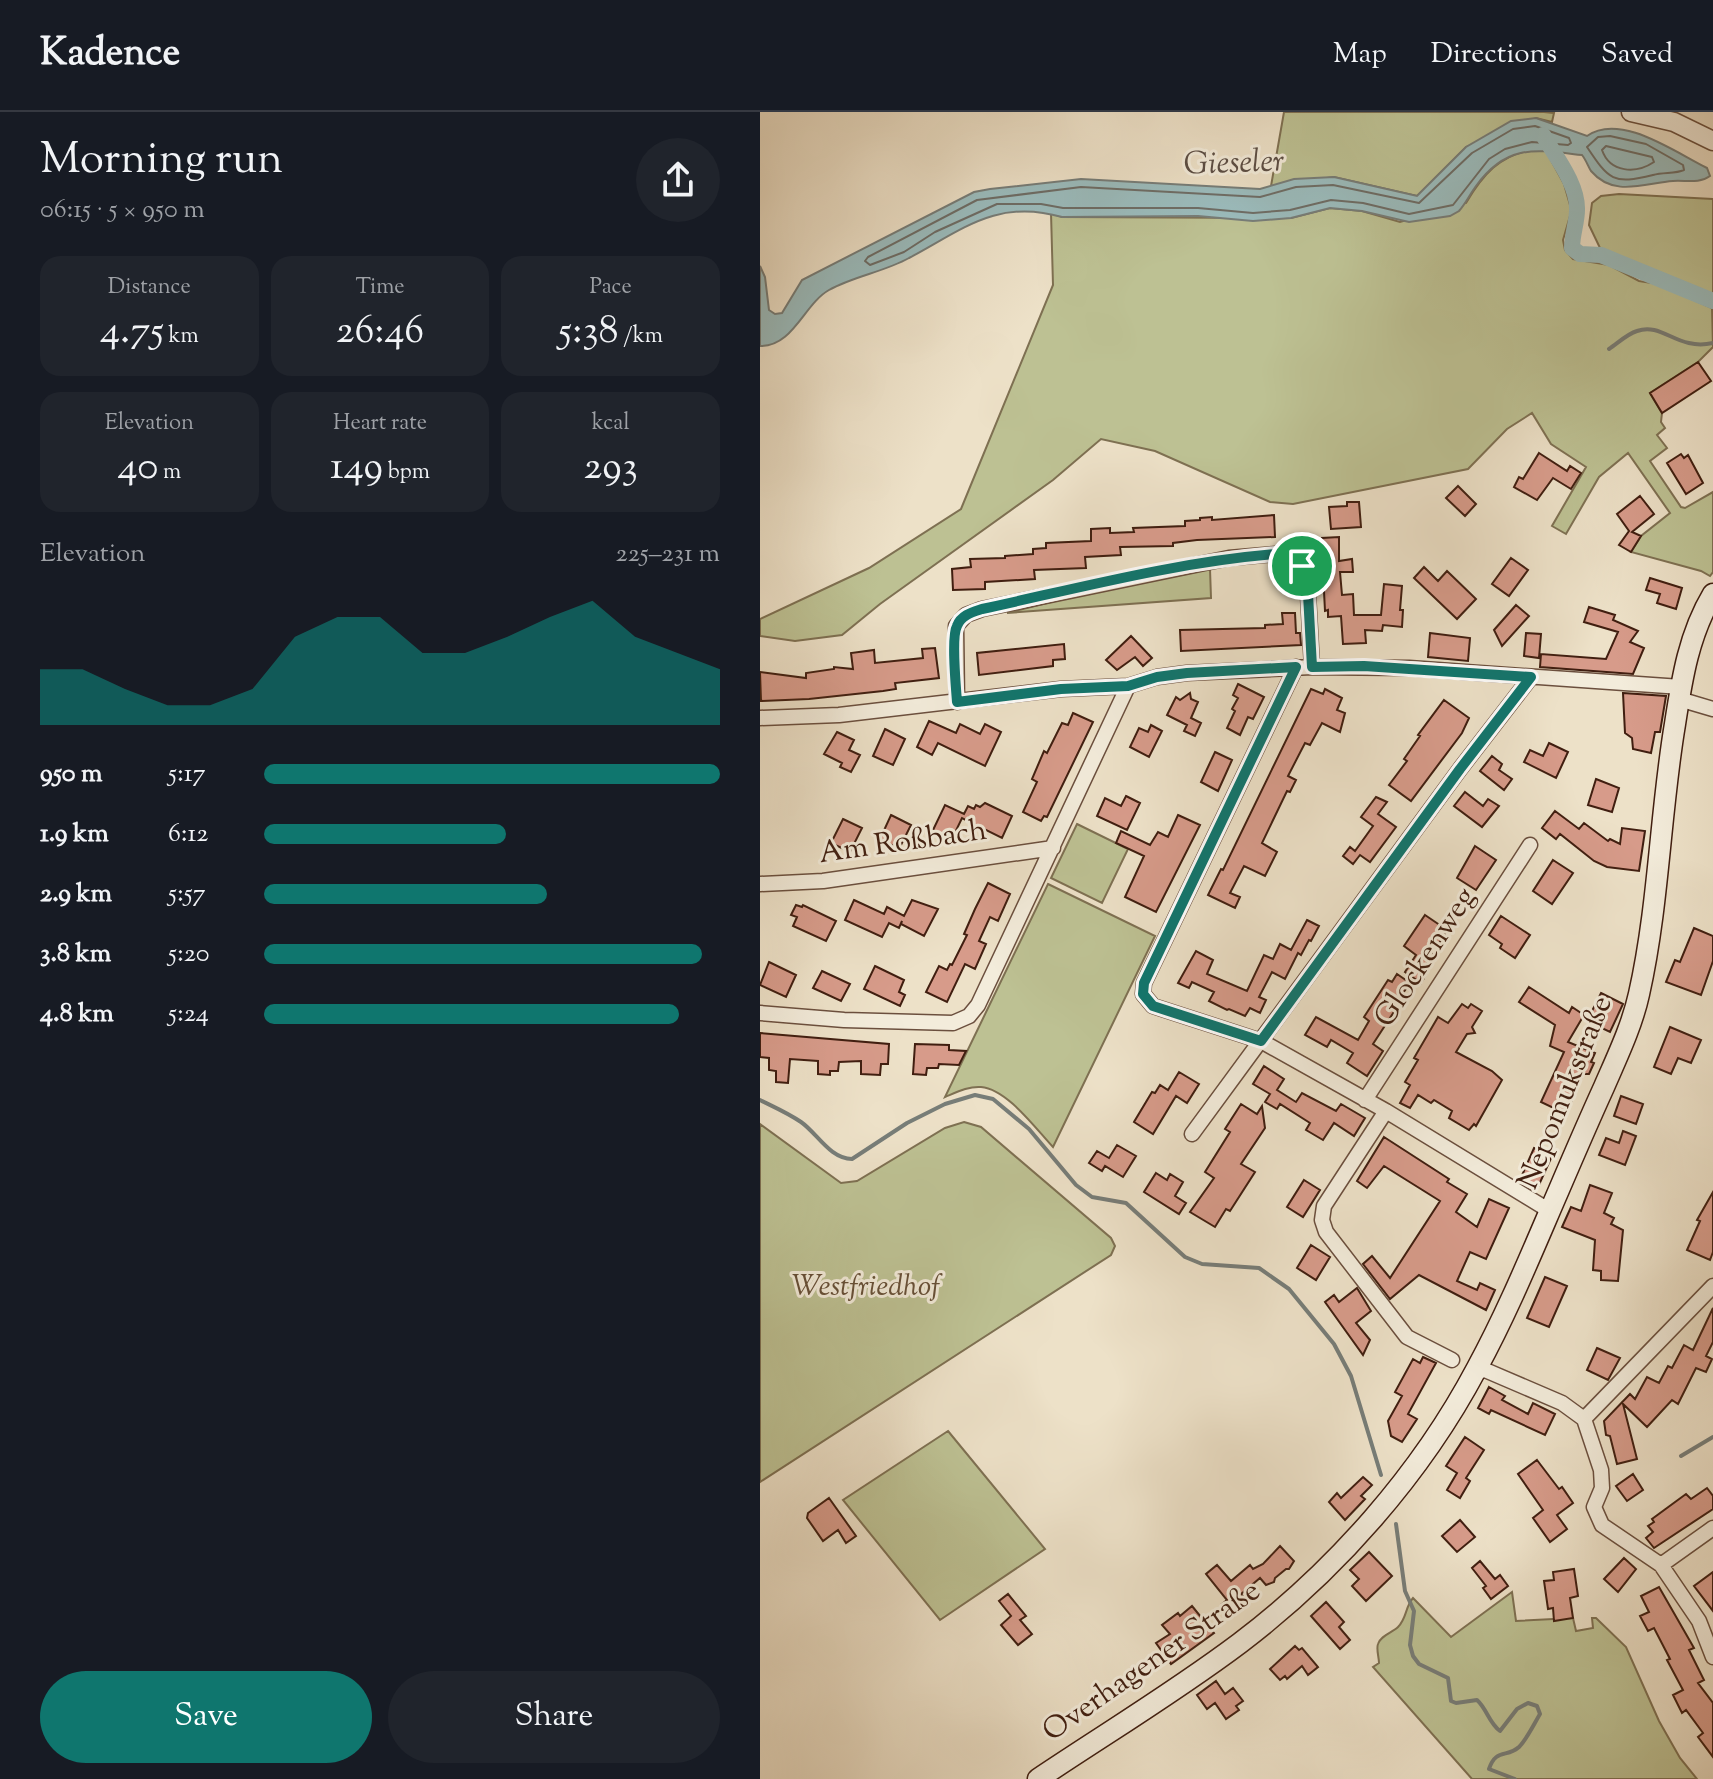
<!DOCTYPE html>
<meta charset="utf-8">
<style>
:root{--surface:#171b24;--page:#20242c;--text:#f1f3f6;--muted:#9ea1a6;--line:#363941;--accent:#0f766e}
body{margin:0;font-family:"Sorts Mill Goudy",serif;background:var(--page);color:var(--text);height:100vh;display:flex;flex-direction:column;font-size:30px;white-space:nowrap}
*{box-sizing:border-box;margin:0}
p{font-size:26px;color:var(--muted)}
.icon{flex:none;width:44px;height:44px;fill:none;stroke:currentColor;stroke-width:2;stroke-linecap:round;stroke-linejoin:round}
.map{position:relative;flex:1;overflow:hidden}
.panel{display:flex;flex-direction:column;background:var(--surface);width:760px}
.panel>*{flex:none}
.pin{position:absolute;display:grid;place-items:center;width:68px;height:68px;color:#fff;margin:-34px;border:4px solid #fff;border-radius:50%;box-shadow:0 2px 8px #0007}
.round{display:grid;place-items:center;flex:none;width:84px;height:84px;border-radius:42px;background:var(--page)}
.summary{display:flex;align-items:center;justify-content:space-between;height:136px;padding:0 40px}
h1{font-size:44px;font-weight:600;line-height:60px}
.figures{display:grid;grid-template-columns:repeat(3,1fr);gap:12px;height:136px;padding:8px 40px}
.figures div{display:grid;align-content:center;border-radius:20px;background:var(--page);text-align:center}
.figures b{font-size:40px;font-weight:600}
.figures small{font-size:22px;font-weight:400}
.figures p{font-size:22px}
.chart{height:224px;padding:16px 40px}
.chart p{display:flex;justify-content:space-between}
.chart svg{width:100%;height:144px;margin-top:8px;fill:var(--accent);opacity:.7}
.action{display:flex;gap:16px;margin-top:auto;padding:16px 40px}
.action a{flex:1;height:92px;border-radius:48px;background:var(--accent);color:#fff;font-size:32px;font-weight:600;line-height:92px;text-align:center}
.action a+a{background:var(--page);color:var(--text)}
ul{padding:0 40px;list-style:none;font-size:26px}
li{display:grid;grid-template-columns:128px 96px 1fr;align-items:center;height:60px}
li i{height:20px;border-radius:10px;background:var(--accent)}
header{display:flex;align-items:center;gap:48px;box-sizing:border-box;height:112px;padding:0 40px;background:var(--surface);border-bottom:2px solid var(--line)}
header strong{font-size:38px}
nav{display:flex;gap:44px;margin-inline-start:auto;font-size:28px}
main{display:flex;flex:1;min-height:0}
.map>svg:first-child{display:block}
.green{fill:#bdc193;stroke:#7e7052;stroke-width:2}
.water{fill:#9bbcbd;stroke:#777d78;stroke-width:2}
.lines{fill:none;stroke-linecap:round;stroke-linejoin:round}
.shore{stroke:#6e6d66;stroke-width:2}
.stream{stroke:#777d78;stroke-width:4}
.canal{stroke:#9bbcbd;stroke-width:16}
.building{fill:#d79b8a;stroke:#401e10;stroke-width:2}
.minor-casing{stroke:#6b4f3e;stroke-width:17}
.tertiary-casing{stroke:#6b4f3e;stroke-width:21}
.secondary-casing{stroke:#401e10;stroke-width:23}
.minor{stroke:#f3ecdb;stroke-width:14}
.tertiary{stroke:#f3ecdb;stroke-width:18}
.secondary{stroke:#f3ecdb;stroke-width:20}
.route-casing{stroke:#fff;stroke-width:16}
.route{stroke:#0f766e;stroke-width:10}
.labels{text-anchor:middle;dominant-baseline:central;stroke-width:6;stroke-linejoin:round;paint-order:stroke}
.street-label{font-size:30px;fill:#401e10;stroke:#f3ecdb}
.park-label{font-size:30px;font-style:italic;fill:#664f37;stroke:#f3ecdb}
.water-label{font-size:32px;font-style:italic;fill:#5b4d44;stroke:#f3ecdb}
</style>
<header>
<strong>Kadence</strong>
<nav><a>Map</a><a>Directions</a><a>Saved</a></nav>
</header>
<main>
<section class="panel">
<div class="summary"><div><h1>Morning run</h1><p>06:15 · 5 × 950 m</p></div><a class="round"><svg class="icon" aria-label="share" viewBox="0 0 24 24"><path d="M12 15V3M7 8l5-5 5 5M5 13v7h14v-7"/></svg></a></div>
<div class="figures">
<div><p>Distance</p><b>4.75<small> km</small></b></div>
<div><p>Time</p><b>26:46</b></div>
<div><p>Pace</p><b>5:38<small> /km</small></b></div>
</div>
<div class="figures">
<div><p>Elevation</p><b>40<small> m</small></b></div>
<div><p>Heart rate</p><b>149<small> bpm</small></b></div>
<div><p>kcal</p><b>293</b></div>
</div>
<div class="chart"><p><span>Elevation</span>225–231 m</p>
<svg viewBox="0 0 160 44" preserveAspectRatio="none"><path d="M0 44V27L10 27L20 33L30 38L40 38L50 33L60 17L70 11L80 11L90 22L100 22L110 17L120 11L130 6L140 17L150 22L160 27V44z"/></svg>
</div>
<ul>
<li><b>950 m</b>5:17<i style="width:100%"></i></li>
<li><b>1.9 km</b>6:12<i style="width:53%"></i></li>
<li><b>2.9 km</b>5:57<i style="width:62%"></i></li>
<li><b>3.8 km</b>5:20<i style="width:96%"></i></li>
<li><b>4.8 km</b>5:24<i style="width:91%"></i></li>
</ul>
<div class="action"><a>Save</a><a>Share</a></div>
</section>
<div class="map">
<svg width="953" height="1667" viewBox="0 0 953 1667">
<rect width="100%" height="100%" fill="#ede1c8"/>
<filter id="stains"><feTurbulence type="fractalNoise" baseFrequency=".0025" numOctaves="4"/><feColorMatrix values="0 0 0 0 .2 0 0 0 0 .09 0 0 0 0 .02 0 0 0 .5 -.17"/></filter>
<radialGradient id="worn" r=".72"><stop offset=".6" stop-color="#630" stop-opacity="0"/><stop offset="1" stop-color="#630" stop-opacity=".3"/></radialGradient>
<path class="green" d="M524,0H784L794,1L792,10L776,6L706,35L657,84L574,65L511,74Z
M773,38L786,39L804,72L810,93V104L803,128L805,138L813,147L849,153L879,169L898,172L952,196L953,235L938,250L890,281L902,301L901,310L905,316L897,323L907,336L890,349L921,395L925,396L953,380V460L950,464L941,459L871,440L881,424L910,401L868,341L839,365L806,422L792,414L826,355L791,332L772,301L747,317L708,357L533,392L510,390L395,339L341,327L293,368L120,492L82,523L35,529L0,524V507L109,456L201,397L293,173L291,101L302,105L531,106L570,96L602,99L640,110L706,91C722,64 740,42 773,38Z
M859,82L953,87V182L840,136L829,113L832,91L841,84Z
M450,457L451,486L247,501L327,481Z
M317,712L368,737L342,791L291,766Z
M288,772L395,824L293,1035C276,1017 247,977 221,975C209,974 197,980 185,985Z
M204,1010L221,1015L351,1126L355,1134L351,1143L0,1370V1012L81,1071L97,1069L185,1016Z
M188,1319L285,1437L180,1508L83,1388Z
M752,1480L756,1509L813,1506L816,1519L833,1516L832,1506H836L866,1535L899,1609L920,1646L937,1667H712L613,1555L619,1551C619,1545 616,1537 618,1532C621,1523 632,1521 638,1515C647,1506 645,1495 653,1486L691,1525Z"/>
<path class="water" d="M776,6L827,24C860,0 916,41 947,56L950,64C939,72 926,68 913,69C885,71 854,86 831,59C828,54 826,48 822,43C776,38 747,31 716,74C710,82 706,91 699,99L690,104L649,110L602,99L570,96L531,106L493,109L438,104L302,105C237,86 202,118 149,146C124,160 94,164 69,178C44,192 33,235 0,234V154L5,165L9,198L15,202L22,201L42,168L214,80L230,77L321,67L500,77L534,67L574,65L657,84L706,35L751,9Z"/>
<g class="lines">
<path class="shore" d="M775,14L809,26L811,31L808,33L772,30L745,37L729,47L693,93L649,102L603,91L571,88L530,98L493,101L438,96H303L281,92H237L175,120L144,140L110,153L105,149L108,145L217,88L321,75L500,85L536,75L573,73L659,91L712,41L753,17Z
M850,24L886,32L923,53L924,58C915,62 904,60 893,63C853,73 849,68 827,35L838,25Z
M846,34L892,45L894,50C876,62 850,61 842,38Z"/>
<path class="stream" d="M849,237C858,231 867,222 877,219C903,210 917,239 953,231
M0,988C14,995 28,1001 41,1010C57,1021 70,1047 92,1047L147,1011L185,992L215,983L233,987L269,1017L316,1073L332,1085L366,1091L425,1145L442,1152L499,1156L529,1177L574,1232L591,1264L621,1363
M921,1344L953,1325
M636,1412L645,1479L654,1499L650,1533L653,1544L659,1552L688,1566L691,1589L696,1591L717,1588C727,1597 729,1611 740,1619L757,1597L768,1591L777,1594L780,1602C774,1612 767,1627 759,1635C747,1646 736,1636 729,1657L755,1667"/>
<path class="canal" d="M783,23C795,44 818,72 817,98C817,110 812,123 812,136L820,142L841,143L953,189"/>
</g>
<path class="building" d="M938,250L951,269L902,301L890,281Z
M779,341L807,359L810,354L821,361L811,377L793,366L777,388L754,375L759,365L763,367Z
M921,342L924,346L928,343L943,371L926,382L907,351Z
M698,374L716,392L705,404L686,386Z
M880,384L894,402L872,420L881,424L871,440L859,433L869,419L857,402Z
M587,390H599L601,415L571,417L569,395L587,394Z
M514,403L515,425L437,428L413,431V434L360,435L361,443L325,445L326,456L274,458L275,467L225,470V477L193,478L192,457L211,455L210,447L245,446V444L273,442V437L286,436V431L331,429V417L350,416V421L374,420L373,416L425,414V409L440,408V406L452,405V408Z
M579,425V449L592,447L593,460H580L582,483L593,482L594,503H621L624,472L642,474L640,498H643L642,515L623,513L622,519L605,518L606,531L583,532L581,504L568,505V498L565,499L563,460H556L552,452L563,451L562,426Z
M751,446L768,458L749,484L732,472Z
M664,455L678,469L687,459L716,487L697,507L654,466Z
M890,466L922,476L916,497L897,491L900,482L886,478Z
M756,493L769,504L742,534L734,518Z
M829,495L855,503L853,508L878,519L870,530L884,536L873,562L780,555L781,542L846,547L858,520L824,510Z
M522,501H535L536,521H540L541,533L421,539L420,518L505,516V513L523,512Z
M670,521L710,526L708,549L668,545Z
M766,521L781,522L779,546L764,544Z
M371,524L392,546L383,554L375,545L357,558L346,548Z
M304,532L305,547L293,548V554L219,563L217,541Z
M175,536L179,566L135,571L136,577L123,579L49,587L1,589L0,560L46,566V561L74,557V555L93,557L91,541L114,538L115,551L163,546L162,537Z
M478,572L504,585L493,607L488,605L480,623L467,616L475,599L472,597L478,586L473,583Z
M551,577L563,582L565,577L582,586L577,598L585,601L580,620L562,611L550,633L545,631L528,664L536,668L530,680L527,679L502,731L517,740L505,764L484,754L470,781L480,785L475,796L448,783L461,757L463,758Z
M430,581L431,587L438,590L431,606L441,611L435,624L424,619L427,613L407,603L416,585L420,588Z
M863,581L906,584L900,620H895L891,641L873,637L872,626L865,621Z
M684,588L709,606L702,621L651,689L629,673L647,649L644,647L660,624L658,623Z
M313,601L333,610L287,705L284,704L281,709L263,700L277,670L272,667L284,639L287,641L302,611L308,613Z
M169,609L196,621L200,612L220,622L225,612L241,620L225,654L178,631L172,643L157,635Z
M391,613L402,619L389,645L370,635L379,616L388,620Z
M125,617L145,627L133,653L113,644Z
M77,620L94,628L89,638L100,643L91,660L80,655L82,651L64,642Z
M789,631L808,640L796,666L764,650L770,638L783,644Z
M455,640L472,648L458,679L441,670Z
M732,644L742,652L739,658L752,667L744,678L720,659Z
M836,667L859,676L852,700L828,693Z
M705,680L723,694L728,687L739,694L722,715L694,694Z
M366,684L380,691L367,718L337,704L345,686L361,694Z
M616,685L627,690L618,702L636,715L610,750L600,743L593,752L583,744L590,735L595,739L613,714L601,705Z
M225,691L252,704L242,726L202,706L192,727L173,718L185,693L204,702L208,694L214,697L216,693L220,695Z
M795,699L819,717L824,711L848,729L850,727L860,732L862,716L885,719L879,759L847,755L834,749L800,722L796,727L782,716Z
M131,703L151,713L139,737L120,727Z
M418,703L440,713L396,800L365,785L384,744L356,731L361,719L390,733L398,720L408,725Z
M83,707L102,716L90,740L71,731Z
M715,734L736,748L716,778L697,766Z
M793,748L813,761L792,792L773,779Z
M228,771L250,782L238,809L230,805L219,829L226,832L215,857L205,852L187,890L166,880L179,854L187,858L190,852L192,853L207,823L204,822L215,797Z
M94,788L124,802L127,795L144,804L152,788L178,797L164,824L141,812L142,809L139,816L129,811L122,825L85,808Z
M36,793L42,795L43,793L76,809L66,829L33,814L37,805L31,803Z
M665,803L687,818L663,858L667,861L661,871L645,860L656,843L644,834Z
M741,804L770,823L755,846L740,836L742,832L729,823Z
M547,808L559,814L551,829L549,828L541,843L538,841L525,867L512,860L499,885L506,888L500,901L490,896L485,904L469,897L467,898L449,889L454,880L432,870L429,876L418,871L436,839L453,848L447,862L487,879L504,843L513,847L520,832L531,838Z
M934,816L953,824V849L941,883L906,870L915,848L920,850Z
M9,850L36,863L26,885L0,873Z
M115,854L144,868L139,880L145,883L140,894L104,877Z
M62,859L90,872L81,889L53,876Z
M637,862L650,871L639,887L641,889L613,932L623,939L607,964L587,951L593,941L571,928L567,935L545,923L556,905L598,928L609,909L604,905L628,868L632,870Z
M769,875L809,901L812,895L824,903L808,930L835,941L831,950L834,951L829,962H823L806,1002L781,990L804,940L790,934L795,913L759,890Z
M841,881L863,892L850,920L827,909Z
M702,892L708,896L711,892L722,899L712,915L715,921L707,922L696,940L732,959L742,968L716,1014L714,1012L709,1018L689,1006L692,999L674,988L671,991L658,983L650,996L640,991L650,973L645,970L658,948L654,946L678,905L688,911Z
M910,915L941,928L931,951L918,946L911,962L894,955Z
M0,921L129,932L128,952H121L120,963L101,962V949L79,950L78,959H70V963L58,962V949L30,947L28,971L16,970V959L9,958V946L0,945Z
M155,932L189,933V938L206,939L199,953L179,952L178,956H167L166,963L153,962Z
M504,954L524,967L517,978L536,990L542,981L576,999L581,992L605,1006L594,1024L574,1011L563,1028L546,1018L550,1011L520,992L517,997L505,990L510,982L493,972Z
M419,960L439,972L427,991L416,984L393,1022L374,1010L392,980L395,981L400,973L408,978Z
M861,984L883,992L876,1012L854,1004Z
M481,992L497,1002L502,994L505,1016L481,1052L495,1060L470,1099L466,1097L455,1115L430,1100L454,1066L445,1060L470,1020L465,1017Z
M863,1019L876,1024L865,1053L839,1043L846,1026L859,1031Z
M624,1025L689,1067L687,1070L707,1082L696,1100L717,1115L729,1087L749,1096L726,1147L710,1140L697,1169L717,1178L720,1171L735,1178L726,1198L659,1163L630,1187L603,1152L612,1144L630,1166L680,1089L624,1054L607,1076L597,1069Z
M357,1033L376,1044L363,1065L345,1054L342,1059L329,1051L337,1039L349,1046Z
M774,1036L792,1044L778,1075L760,1068Z
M396,1061L407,1068L410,1062L423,1070L415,1084L426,1091L419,1102L384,1080Z
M544,1068L560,1078L543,1105L527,1095Z
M830,1073L852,1081L844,1101L854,1106L851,1112L863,1118L858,1169L841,1168V1159L833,1158L835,1128L802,1115L811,1095L821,1099Z
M953,1080V1140L950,1148L927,1138L940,1109L937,1108Z
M551,1133L570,1145L556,1168L537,1156Z
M785,1165L807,1174L789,1215L767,1206Z
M597,1176L611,1199L596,1211L610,1228L603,1243L565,1190L574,1183L579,1190Z
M953,1196V1230L946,1244L952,1247L946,1260L936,1256L918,1292L912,1288L887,1315L863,1292L877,1347L857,1352L850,1324L846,1323L844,1309L870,1282L875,1287L887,1265L899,1271L908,1254L912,1256L924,1233L933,1238Z
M837,1236L860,1246L848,1268L827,1258Z
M663,1245L676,1251L648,1302L657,1307L642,1330L631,1324L628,1309L642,1284L635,1280L653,1247L660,1251Z
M729,1275L745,1284L742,1288L768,1302L773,1291L795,1302L785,1323L731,1298L729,1302L718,1296Z
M705,1325L724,1338L706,1366L710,1369L700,1386L687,1378L697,1361L686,1354Z
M777,1348L799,1377L802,1375L813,1391L797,1403L807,1417L790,1430L773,1406L783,1398L758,1362Z
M873,1362L883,1378L867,1389L856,1374Z
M603,1365L612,1373L601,1384L605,1387L585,1408L569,1390L577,1381L581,1386Z
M947,1376L953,1384V1397L894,1436L886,1426L893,1420L888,1414L894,1410L892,1407L926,1382L931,1387Z
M69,1386L96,1424L86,1431L78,1418L63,1429L47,1406L48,1401Z
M700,1408L715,1425L697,1440L682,1424Z
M520,1434L534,1449L529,1457H526L515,1466L514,1470L506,1473L500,1466L481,1482L488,1490L471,1504L462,1492L467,1488L446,1462L457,1453L471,1469L490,1453L493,1457L503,1452Z
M609,1440L632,1464L606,1489L592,1474L599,1467L590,1458Z
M864,1446L876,1457L858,1480L844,1467Z
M720,1449L735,1467L740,1463L748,1474L731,1487L723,1476L726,1474L712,1456Z
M814,1457L818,1484L810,1486L813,1506L794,1509L793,1496L788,1497L784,1469L794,1468L793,1460Z
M953,1460V1499L934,1474Z
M899,1475L934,1536L929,1538L944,1568L938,1571L953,1591V1645L938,1625L943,1621L926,1598L922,1601L913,1583L923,1578L907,1548L910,1547L894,1516L888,1519L880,1504L889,1500L881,1484Z
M248,1482L266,1504L260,1508L272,1522L258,1533L241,1513L251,1504L239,1489Z
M566,1490L584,1510L579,1515L590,1528L580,1537L551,1504Z
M432,1494L454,1521L411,1552L396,1531L410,1522L402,1513L418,1501L420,1504Z
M535,1534L539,1538L542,1536L558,1555L548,1563L542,1554L527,1567L525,1564L520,1568L510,1557Z
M456,1569L465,1582L473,1576L483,1589L476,1594L479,1598L466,1607L455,1591L447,1597L437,1583Z"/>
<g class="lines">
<g class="minor-casing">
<path id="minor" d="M536,555L384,871L383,882L393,894L501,929L626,999L790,1099
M919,587L953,597
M197,590L196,514L206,503L222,497L469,446L516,442L533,447L542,454L547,464L552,555
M0,606L79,603L301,577L368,574L397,565L427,561L552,555L649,556L921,575
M0,772L63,769L293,736
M0,901L84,908L193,911L209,904L218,893L368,574
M605,988L770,733
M626,999L564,1094L562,1108L566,1120L647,1225L692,1248
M432,1022L700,657L771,565
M716,1260L725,1258L802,1291L824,1307L841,1358L842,1376L834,1395L842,1413L901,1453L939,1509L953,1545
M824,1307L953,1174
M901,1453L953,1416"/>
</g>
<g class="tertiary-casing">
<path id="tertiary" d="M871,0L914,10L953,29"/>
</g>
<g class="secondary-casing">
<path id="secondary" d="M278,1667C345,1622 415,1580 480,1531C575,1459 661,1362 717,1256C748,1199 772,1140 798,1080C813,1045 828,1010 844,975C857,945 872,914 879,882C899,793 900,701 915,612C922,566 929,522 953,482"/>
</g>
<use href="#minor" class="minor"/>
<use href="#tertiary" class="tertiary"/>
<use href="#secondary" class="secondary"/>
</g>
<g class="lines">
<g class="route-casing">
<path id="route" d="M516,442C531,446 540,449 547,464L552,555L604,554L771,565L700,657L501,929L393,894L383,882L384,871L536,555L427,561L397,565L368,574L301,577L197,590C196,575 191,525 197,514C201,503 213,500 222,497C319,476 417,450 516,442Z"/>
</g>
<use href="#route" class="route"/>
</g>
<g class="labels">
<g class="street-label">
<text transform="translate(143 731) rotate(-8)">Am Roßbach</text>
<text transform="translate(666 846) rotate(-57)">Glockenweg</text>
<text transform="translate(806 981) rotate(-68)">Nepomukstraße</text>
<text transform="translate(392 1550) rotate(-35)">Overhagener Straße</text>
</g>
<g class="park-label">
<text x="106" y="1175">Westfriedhof</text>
</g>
<g class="water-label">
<text transform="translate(474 52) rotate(-2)">Gieseler</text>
</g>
</g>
<rect width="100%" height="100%" filter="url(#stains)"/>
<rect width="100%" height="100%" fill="url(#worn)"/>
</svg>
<div class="pin" style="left:542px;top:454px;background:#1e9e55"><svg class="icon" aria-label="arrive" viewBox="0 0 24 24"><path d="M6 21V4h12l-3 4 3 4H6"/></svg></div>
</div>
</main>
